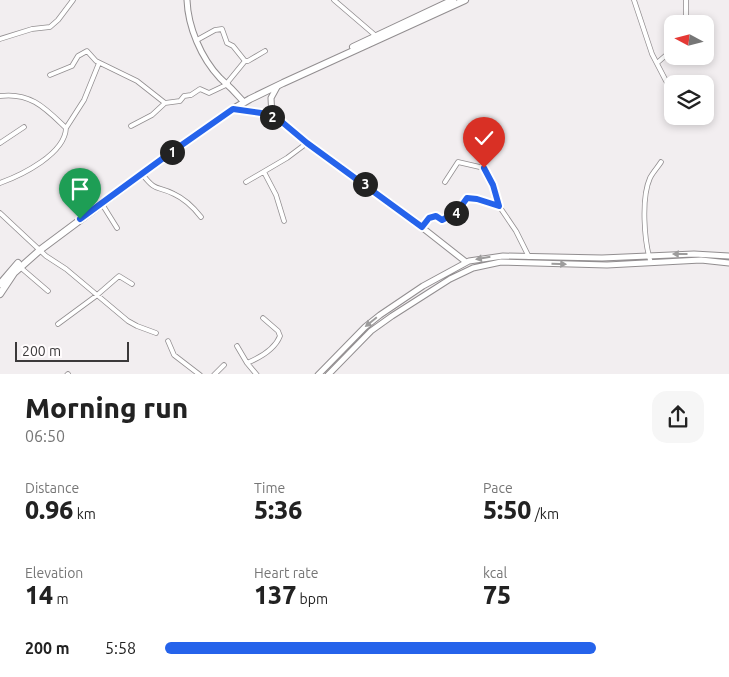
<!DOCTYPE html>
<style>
:root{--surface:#fff;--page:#f6f6f6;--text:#222;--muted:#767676;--accent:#2563eb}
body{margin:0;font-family:Ubuntu,sans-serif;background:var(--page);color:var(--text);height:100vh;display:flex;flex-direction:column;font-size:19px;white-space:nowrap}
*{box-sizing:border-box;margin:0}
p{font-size:16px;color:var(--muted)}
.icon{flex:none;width:28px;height:28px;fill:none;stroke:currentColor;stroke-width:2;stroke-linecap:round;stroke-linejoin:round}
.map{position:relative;height:374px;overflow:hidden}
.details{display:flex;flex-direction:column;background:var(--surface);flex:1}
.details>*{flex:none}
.needle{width:32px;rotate:277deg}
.controls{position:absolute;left:664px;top:15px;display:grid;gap:10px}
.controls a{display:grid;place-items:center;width:50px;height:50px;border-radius:10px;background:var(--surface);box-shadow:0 2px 8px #0003;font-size:25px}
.scale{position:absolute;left:15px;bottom:12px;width:114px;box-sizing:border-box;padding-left:5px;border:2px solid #3b393a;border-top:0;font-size:14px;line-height:18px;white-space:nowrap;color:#3b393a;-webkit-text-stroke:4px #fffcfd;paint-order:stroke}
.pin{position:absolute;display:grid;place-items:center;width:42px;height:42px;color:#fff;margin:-51px -21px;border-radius:50% 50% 50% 0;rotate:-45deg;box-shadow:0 0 5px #0007}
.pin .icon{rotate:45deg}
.km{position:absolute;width:25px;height:25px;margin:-12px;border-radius:50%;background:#222;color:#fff;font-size:14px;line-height:25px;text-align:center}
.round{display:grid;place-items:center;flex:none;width:52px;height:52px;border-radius:15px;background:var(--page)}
.headline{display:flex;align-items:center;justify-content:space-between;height:85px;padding:0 25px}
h1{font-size:28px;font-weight:800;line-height:38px}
.stats{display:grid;grid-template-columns:repeat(3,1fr);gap:8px;height:85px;padding:5px 25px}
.stats div{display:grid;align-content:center}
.stats b{font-size:25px;font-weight:800}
.stats small{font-size:14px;font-weight:400}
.stats p{font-size:14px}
ul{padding:0 25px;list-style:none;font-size:16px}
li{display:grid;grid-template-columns:80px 60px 1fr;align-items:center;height:38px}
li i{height:12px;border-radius:6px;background:var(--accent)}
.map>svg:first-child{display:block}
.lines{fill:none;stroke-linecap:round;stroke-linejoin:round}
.minor-casing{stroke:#928e90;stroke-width:5.5}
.tertiary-casing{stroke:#928e90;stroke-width:7}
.primary-casing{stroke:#928e90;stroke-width:8}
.minor{stroke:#fff;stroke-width:4}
.tertiary{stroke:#fff;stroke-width:5}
.primary{stroke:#fff;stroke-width:6}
.oneway{fill:#9d9c9c}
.route-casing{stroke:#fff;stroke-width:10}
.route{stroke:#2563eb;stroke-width:6}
</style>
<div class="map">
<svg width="729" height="375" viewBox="0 0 729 375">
<rect width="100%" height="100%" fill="#f2eef0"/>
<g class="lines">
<g class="minor-casing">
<path id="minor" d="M334,0L376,36
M634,0L652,54L666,81
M686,24V0
M0,39L32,29L50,27L58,20L73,0
M197,40L215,30L222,29L227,43L233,46L245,61
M657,63L672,50
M50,75L72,66L78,56L87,51L96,61L137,81L165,103L180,101L184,96L191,95L200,89L209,93L228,84
M227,83L245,61H248L265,51
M0,96C31,92 46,109 66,128C65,154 22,175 0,183
M131,126L152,115L165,103
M66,128L84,100L99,63
M0,143L24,127
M264,172L276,195L284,221
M142,174C157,193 156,185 174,194C185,199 194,208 201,217
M246,182L287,158L307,143
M445,182L458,162L484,168L493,185L499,206L516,231L529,257
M102,204L117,228
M0,213L46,256L66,269L128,321L137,326L156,333
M422,227L429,218L436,216L442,220L457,212L467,198L477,199L499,206
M651,263C644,242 641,198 650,178C653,172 658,167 661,162
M20,267L48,291
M58,324L96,296L119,276L132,284
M168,341L174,355L200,375
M237,346L247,363C259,358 275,349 280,336L278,331L263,318
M247,363L257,375
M67,375L68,374
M214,375L224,365"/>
</g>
<g class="tertiary-casing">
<path id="tertiary" d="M187,0C188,27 201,58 220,78C228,85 235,92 242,100
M233,109L261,113L281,122L307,143L391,203L466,262
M272,117L271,98L277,87
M318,375L365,327L380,315L423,286L469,261L503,256L602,258L694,254L729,256
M328,375L371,331L392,316L450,279L473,268L501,262L607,265L701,260L729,263"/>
</g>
<g class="primary-casing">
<path id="primary" d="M353,47L453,0
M0,284L18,263
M0,294L14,273L40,250L166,156L233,109L250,99L283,83L465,0"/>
</g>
<use href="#minor" class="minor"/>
<use href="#tertiary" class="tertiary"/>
<use href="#primary" class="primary"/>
</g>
<defs><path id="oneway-solid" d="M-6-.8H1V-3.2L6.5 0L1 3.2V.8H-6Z" transform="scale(1.25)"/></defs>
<g class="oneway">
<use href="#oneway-solid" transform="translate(680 254) rotate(180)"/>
<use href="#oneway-solid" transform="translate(483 258) rotate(170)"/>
<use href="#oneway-solid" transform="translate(559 264) rotate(1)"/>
<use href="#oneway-solid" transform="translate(371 322) rotate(141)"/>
</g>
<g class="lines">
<g class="route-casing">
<path id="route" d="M80,219L166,156L233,109L261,113L282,122L307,143L422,227L429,218L436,216L442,220L457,212L467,198L477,199L499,206L493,185L484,168"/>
</g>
<use href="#route" class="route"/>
</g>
</svg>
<div class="controls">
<a><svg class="needle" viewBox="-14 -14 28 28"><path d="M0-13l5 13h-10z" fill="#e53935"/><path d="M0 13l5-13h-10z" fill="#767676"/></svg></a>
<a><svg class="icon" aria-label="layers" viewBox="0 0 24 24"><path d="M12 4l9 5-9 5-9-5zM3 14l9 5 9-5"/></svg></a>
</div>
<div class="scale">200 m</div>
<div class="pin" style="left:80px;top:219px;background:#1e9e55"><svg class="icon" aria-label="arrive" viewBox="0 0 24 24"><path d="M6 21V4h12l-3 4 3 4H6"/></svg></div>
<div class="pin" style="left:484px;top:168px;background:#d93025"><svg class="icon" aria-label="check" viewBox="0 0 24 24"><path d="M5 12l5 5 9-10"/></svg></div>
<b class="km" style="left:172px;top:152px">1</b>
<b class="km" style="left:272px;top:117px">2</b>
<b class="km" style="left:365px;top:184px">3</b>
<b class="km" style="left:456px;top:213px">4</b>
</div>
<section class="details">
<div class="headline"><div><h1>Morning run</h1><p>06:50</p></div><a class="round"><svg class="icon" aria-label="share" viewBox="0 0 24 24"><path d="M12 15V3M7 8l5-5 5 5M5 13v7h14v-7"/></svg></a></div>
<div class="stats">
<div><p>Distance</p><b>0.96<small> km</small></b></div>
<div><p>Time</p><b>5:36</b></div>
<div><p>Pace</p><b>5:50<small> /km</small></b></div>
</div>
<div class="stats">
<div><p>Elevation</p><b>14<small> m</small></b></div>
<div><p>Heart rate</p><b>137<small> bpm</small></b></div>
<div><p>kcal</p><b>75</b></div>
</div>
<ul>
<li><b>200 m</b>5:58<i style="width:80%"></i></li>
</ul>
</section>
